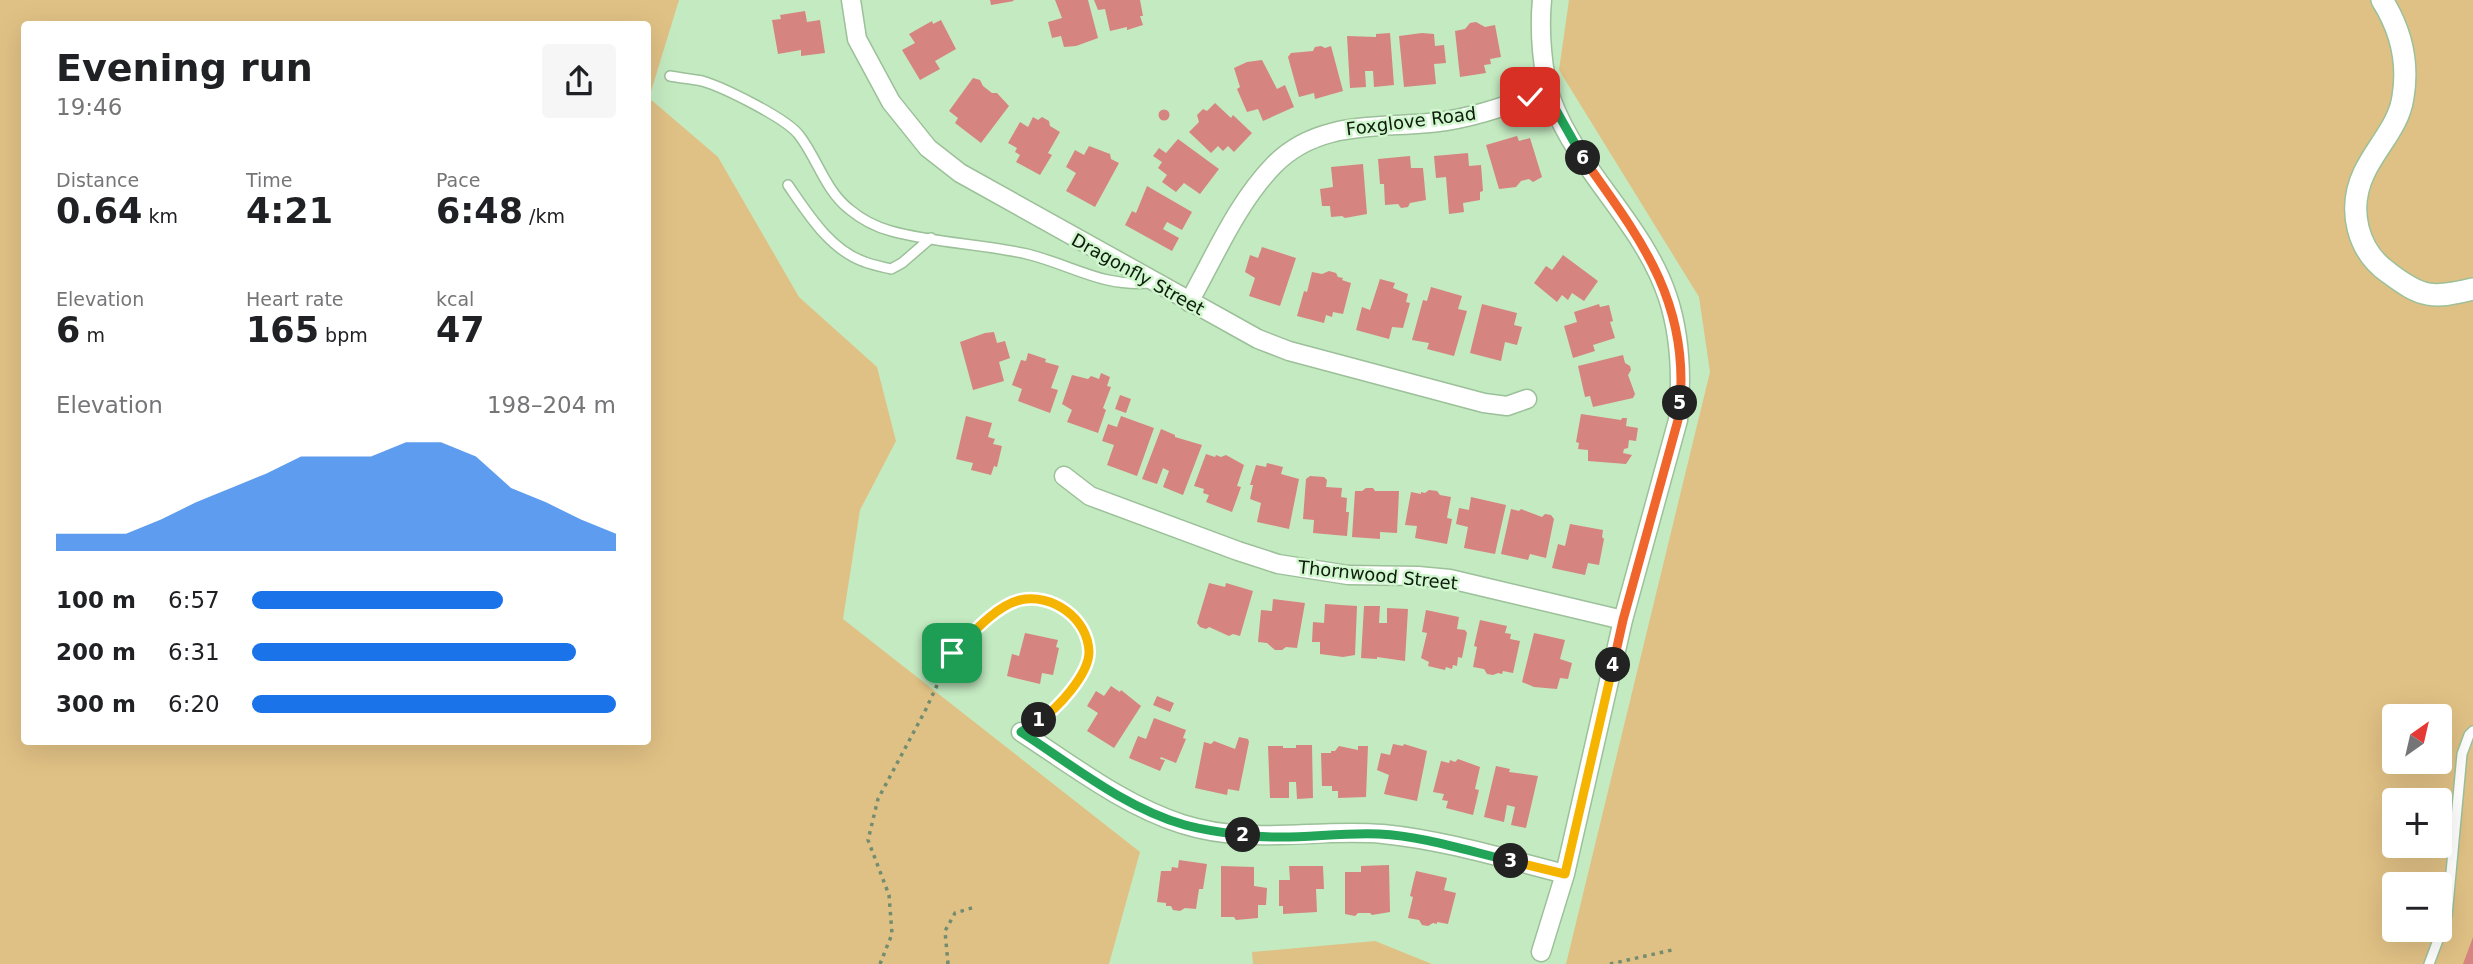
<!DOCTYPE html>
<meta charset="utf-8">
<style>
:root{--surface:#fff;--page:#f6f6f6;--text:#202124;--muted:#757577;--accent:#1a73e8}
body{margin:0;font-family:"DejaVu Sans",sans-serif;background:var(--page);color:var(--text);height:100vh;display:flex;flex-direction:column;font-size:26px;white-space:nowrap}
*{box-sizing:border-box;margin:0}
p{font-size:23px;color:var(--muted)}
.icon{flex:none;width:38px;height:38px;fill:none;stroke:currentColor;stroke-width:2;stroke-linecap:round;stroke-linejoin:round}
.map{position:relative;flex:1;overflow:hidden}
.side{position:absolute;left:21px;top:21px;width:630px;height:724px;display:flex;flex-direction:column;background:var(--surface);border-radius:7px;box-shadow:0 7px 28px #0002}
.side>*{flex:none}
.needle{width:46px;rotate:34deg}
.tools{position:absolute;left:2382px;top:704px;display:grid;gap:14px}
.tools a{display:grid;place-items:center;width:70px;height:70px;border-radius:7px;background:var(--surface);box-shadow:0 7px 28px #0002;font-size:35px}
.pin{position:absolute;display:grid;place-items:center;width:60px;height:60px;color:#fff;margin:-30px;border-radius:14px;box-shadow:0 4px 10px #0006}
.km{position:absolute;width:35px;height:35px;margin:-18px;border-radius:50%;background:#222;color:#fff;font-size:19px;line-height:35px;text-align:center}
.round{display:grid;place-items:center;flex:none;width:74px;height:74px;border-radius:7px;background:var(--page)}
.overview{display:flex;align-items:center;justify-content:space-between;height:119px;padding:0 35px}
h1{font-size:38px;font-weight:800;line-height:52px}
.stats{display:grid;grid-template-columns:repeat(3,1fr);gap:10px;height:119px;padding:7px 35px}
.stats div{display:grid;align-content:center}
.stats b{font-size:35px;font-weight:800}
.stats small{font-size:19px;font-weight:400}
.stats p{font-size:19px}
.chart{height:196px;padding:14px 35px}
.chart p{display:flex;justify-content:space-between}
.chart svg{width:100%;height:126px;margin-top:7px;fill:var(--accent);opacity:.7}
ul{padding:0 35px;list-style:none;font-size:23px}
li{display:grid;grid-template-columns:112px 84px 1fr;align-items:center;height:52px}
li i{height:18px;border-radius:9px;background:var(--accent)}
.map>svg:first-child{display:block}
.green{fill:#e0c185;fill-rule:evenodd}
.building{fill:#d68480}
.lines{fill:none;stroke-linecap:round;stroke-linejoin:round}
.service-casing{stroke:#9cc099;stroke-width:12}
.minor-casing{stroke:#9cc099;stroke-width:21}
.tertiary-casing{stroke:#9cc099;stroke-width:24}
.path{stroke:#728c70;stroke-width:3.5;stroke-dasharray:3.5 5;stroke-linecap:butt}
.service{stroke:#fff;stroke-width:9}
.minor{stroke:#fff;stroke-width:18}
.tertiary{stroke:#fff;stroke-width:21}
.split-1-casing{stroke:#fff;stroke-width:14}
.split-2-casing{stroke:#fff;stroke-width:14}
.split-3-casing{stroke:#fff;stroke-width:14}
.split-4-casing{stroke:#fff;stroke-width:14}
.split-5-casing{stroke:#fff;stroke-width:14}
.split-6-casing{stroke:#fff;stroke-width:14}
.split-7-casing{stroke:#fff;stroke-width:14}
.split-1{stroke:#f5b400;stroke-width:9}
.split-2{stroke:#22a559;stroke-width:9}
.split-3{stroke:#22a559;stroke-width:9}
.split-4{stroke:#f5b400;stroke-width:9}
.split-5{stroke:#f0652b;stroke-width:9}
.split-6{stroke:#f0652b;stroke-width:9}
.split-7{stroke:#22a559;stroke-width:9}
.labels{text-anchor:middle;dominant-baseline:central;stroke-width:5;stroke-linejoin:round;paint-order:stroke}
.street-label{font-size:18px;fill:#0e1b0d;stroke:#d1f7ce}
</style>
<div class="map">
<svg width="2473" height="964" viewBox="0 0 2473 964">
<rect width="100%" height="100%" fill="#c4eac1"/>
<path class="green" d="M0,0H679L649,98L718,157L799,297L877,367L896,441L860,510L843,619L1140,852L1109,964H0ZM648,24V742H24V24Z
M1569,0H2473V964H1566L1710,372L1699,297L1559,70ZM2394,716H2440V761H2394ZM2394,800H2440V845H2394ZM2394,884H2440V929H2394Z
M1375,941L1432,964H1253L1252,952Z"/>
<path class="building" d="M990,0H1013L1014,1L991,5Z
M1055,0H1088L1098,38L1076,46L1064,47L1061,36L1052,38L1048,22L1062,18Z
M1094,0H1140L1143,16H1140L1143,25L1127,30V27L1110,31L1105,9L1098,10Z
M805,11L807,22L820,20L825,53L801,56V50L778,54L772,20L781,19L780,15Z
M941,20L956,49L935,61L940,69L920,80L902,50L915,43L909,34L932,21L933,24Z
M1476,22L1485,27L1495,25L1501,57L1490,59L1491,64L1484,65L1486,73L1460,77L1455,31L1465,29L1470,23Z
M1390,33L1394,85L1374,87L1373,71H1365L1366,87L1350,88L1347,36L1376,37V34Z
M1422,33L1434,34L1435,46L1444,45L1446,63L1434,64L1436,84L1404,87L1399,36Z
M1321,46L1325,48L1331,46L1343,91L1315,99L1314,93L1299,97L1288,57L1291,53L1313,51L1315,47Z
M1262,60L1277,89L1285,85L1294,107L1263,121L1258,109L1247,112L1237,89L1240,87L1234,68L1247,62Z
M973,78L980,80L983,86L992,93H997L1009,106L981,143L955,123L958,118L949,111Z
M1215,103L1231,118L1233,115L1252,133L1234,152L1228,146L1223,151L1218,146L1211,153L1189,132L1199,122L1197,115L1203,109L1207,111Z
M1158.5 115a5.5 5.5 0 1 1 11 0a5.5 5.5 0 1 1-11 0Z
M1033,117L1038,120L1042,117L1049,121L1050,126L1060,132L1048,153L1052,155L1040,175L1016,162L1020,155L1015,152L1017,148L1008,143L1020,122L1028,127Z
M1517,136L1519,141L1530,138L1542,177L1533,182L1529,179L1521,181L1516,187L1499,189L1486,145Z
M1178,139L1219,169L1200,194L1184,183L1176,192L1162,182L1167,175L1158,168L1162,162L1153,156L1159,148L1166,153Z
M1089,146L1110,154L1111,159L1119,163L1095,207L1066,191L1076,173L1066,167L1075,150L1084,155Z
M1468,153L1469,166L1481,165L1483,191L1480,192V200L1463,203L1464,212L1449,214L1446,177L1436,178L1434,156Z
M1410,156L1411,168H1423L1426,200L1410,203L1408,207L1401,208L1398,204L1385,205L1384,184H1380L1378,159Z
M1363,164L1367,214L1345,218L1342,216L1331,217L1330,206H1322L1320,189L1333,187L1331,167Z
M1147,186L1192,212L1182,230L1167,222L1163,229L1179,238L1172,251L1125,225L1132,211L1136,213Z
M1262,247L1296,258L1280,306L1249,296L1255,278L1245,272L1250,255L1258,258Z
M1563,255L1598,281L1584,301L1572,293L1568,300L1562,295L1557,302L1534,283L1546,266L1552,270Z
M1329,271L1336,273L1338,277L1343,278L1342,280L1351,283L1343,314L1333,312L1332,317L1326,315L1324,323L1297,316L1304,291L1307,292L1312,272L1322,274Z
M1380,279L1395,283L1393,288L1408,294L1406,302L1410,303L1403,328L1392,327L1389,339L1356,330L1362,307L1370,310Z
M1431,287L1462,296L1458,309L1467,311L1454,356L1427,349L1429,343L1412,340L1423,300L1427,301Z
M1482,304L1517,313L1514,325L1522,327L1517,345L1505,342L1501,361L1470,353Z
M1599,304L1600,307L1609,305L1613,321L1610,322L1615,338L1593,345L1595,351L1573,358L1564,326L1577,322L1574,312Z
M994,332L997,343L1005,341L1010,358L999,362L1004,381L973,390L960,342L985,333Z
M1028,353L1046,359L1045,362L1059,366L1051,388L1058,390L1050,413L1018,401L1022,389L1012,385L1021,360L1026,361Z
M1623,355L1625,363L1630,366L1631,370L1628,375L1635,394L1633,398L1593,407L1590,396L1585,397L1578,366Z
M1101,373L1110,377L1107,386L1111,387L1103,408L1106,410L1098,433L1067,422L1072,410L1062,404L1072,375L1088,379L1091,376L1099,379Z
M1120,395L1131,399L1126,413L1115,409Z
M1581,414L1621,420L1622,418H1627L1626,426L1638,428L1636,441L1629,440L1628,448L1624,449L1623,453L1632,455L1626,464L1588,461V450L1578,449L1579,443L1576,442Z
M966,416L992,423L988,437L995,439L993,444L1002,446L997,467L994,466L991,475L971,470L973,463L956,459Z
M1121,416L1154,428L1137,476L1107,465L1114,445L1102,441L1108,424L1117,427Z
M1161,429L1175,435V437L1202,445L1183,495L1163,487L1169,471L1163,468L1157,484L1142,479Z
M1206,454L1215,457L1216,455L1221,457L1226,455L1244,465L1237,486L1241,487L1232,512L1206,502L1209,495L1203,493L1204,489L1194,486Z
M1267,463L1283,467L1281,474L1299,479L1289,529L1257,522L1261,503L1250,499L1253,485H1250L1256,465L1266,467Z
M1310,476L1324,477L1327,480L1326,487L1342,488L1341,497L1347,498L1346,512H1349L1347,536L1313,533L1314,520L1303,519L1306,479Z
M1366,488H1373L1375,491H1399L1397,533L1380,532V539L1352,537L1355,491H1362Z
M1429,490L1437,491L1440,495L1451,497L1447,518L1452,519L1447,544L1415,538L1417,526L1405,525L1411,492L1421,494V492L1425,493Z
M1471,497L1506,505L1495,554L1464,548L1468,527L1456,524L1459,508L1469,510Z
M1511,509L1519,511L1521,509L1542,517L1545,514L1551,515L1554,519L1546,558L1530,554L1528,560L1501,554Z
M1570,524L1603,530L1602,537L1604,539L1599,565L1588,563L1585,575L1552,568L1558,544L1565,546Z
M1209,583L1225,587L1226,583L1253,591L1240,636L1233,634L1229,636L1209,627L1206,629L1200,627L1197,623Z
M1273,599L1305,603L1297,648L1286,647L1282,650H1275L1267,643L1258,642L1261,610L1272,611Z
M1325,604L1357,606L1355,655L1343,657L1320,654V642H1312L1313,622L1324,623Z
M1364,606H1380L1379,623H1387V608L1408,609L1405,661L1377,657V659L1361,658Z
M1426,610L1459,617L1457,629L1465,630L1467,633L1462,658L1458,657L1457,666L1453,665L1452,669L1446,667L1445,670L1428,666L1429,662L1421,658L1427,633L1422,632Z
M1480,620L1507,626L1505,633L1511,634L1510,639L1520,641L1513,673L1503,671L1502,674L1498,673L1493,675L1487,674L1484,669L1473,667L1477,647L1474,646Z
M1025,633L1058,640L1056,647L1059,648L1053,675L1042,673L1040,684L1007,676L1012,654L1019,656Z
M1534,633L1565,640L1560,659L1572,663L1568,679L1560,678L1557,689L1534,687L1522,682Z
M1111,686L1120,692L1121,690L1141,706L1114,748L1087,731L1098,713L1087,706L1096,691L1104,696Z
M1157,696L1174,703L1170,712L1153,705Z
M1154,718L1186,730L1183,738L1186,739L1176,763L1161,757L1160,759L1165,760L1160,771L1129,758L1138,736L1146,739Z
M1239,737L1248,739L1249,742L1239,791L1228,789L1227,795L1195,788L1204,742L1211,744L1214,741L1235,749Z
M1393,744L1403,746L1404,744L1427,751L1417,801L1384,794L1389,775L1377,770L1381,753L1390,755Z
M1296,745H1312L1313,798L1297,799L1296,782H1289V798H1270L1268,746H1283V748H1296Z
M1339,746L1358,750V746H1368L1366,797L1338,798V791H1332V786H1322L1321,753H1331V751H1335Z
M1458,759L1480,767L1475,789L1479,790L1473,815L1446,808L1448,801L1442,800L1444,794L1433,792L1441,761L1449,763L1450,760L1455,762Z
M1496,766L1510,769L1509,772L1538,776L1526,828L1511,825L1515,807L1507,805L1504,822L1484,817Z
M1179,860L1207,864L1203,889H1199L1196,909L1185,908L1180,911L1173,910L1171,906H1166V903L1157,902L1161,871H1171L1172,867L1178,868Z
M1389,865L1390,912L1372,915L1370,913H1358L1355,916L1345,914V872H1361V866Z
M1221,866L1254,867V886L1267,888L1266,905H1258V918L1236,920L1234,917H1221Z
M1289,866H1323L1324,889H1316L1317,912L1283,914V906H1279V880H1290Z
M1416,871L1447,878L1444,890L1456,893L1448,924L1437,922V924L1433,923L1428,926L1422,925L1419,920L1408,918L1413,897L1410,896Z
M2473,937V964H2463Z"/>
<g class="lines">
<g class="service-casing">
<path id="service" d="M670,76C681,78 692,79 702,81C723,87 786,118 799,135C817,158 825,190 849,209C861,219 876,227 891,231C934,243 983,244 1027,254C1072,265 1101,287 1150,283
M788,185C808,214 830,250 865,262C873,265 883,267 891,269L902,263L931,238
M2429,964L2447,916L2462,754L2469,735L2473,731"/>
</g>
<g class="minor-casing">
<path id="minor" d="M851,0L857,39L891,102L928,148L960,173L1258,339L1289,351L1484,403L1507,406L1527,399
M1189,302C1215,256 1237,203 1274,165C1321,117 1386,130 1446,121C1482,115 1515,103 1548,90
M1064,476L1090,496L1238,551L1278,564L1348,575L1418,576L1450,579L1623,620
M1021,732C1072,765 1123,805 1182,824C1251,846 1314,828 1383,834C1444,840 1506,859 1565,874
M1541,952L1565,874L1623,620L1678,420C1682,379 1681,338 1668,298C1644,224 1579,173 1552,101C1542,74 1539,29 1542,0"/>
</g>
<g class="tertiary-casing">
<path id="tertiary" d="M2382,0C2401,30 2409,61 2403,97C2399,126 2376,147 2364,173C2347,209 2357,251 2389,273C2422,298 2433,299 2473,289"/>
</g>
<path class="path" d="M880,964L892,934L889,895L868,840L878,799L926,709L952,653L990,616L1019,600H1037L1060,606L1075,616L1084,636L1089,653L1083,674L1047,716L1037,721
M948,964L945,931L955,913L975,907
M1610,964L1672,950"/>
<use href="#service" class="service"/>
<use href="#minor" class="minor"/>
<use href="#tertiary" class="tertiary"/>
</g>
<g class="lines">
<g class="split-1-casing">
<path id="split-1" d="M952,653C970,636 995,606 1020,600C1052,593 1088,618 1089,652C1089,674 1057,710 1039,720"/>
</g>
<g class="split-2-casing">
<path id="split-2" d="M1039,720L1021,732C1072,765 1125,808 1185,825C1204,830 1224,833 1243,835"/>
</g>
<g class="split-3-casing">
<path id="split-3" d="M1243,835C1288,841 1334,832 1379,834C1423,836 1468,851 1511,861"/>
</g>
<g class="split-4-casing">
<path id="split-4" d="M1511,861L1565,874L1613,665"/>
</g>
<g class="split-5-casing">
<path id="split-5" d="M1613,665L1623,620L1678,420L1680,403"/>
</g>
<g class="split-6-casing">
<path id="split-6" d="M1583,158C1639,237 1689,300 1680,403"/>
</g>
<g class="split-7-casing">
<path id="split-7" d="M1530,97L1548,90L1552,103L1583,158"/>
</g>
<use href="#split-1" class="split-1"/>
<use href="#split-2" class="split-2"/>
<use href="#split-3" class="split-3"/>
<use href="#split-4" class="split-4"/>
<use href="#split-5" class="split-5"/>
<use href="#split-6" class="split-6"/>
<use href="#split-7" class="split-7"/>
</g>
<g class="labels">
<g class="street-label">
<text transform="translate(1411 121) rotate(-7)">Foxglove Road</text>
<text transform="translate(1138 274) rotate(29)">Dragonfly Street</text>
<text transform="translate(1378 575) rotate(6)">Thornwood Street</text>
</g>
</g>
</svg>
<div class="tools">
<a><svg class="needle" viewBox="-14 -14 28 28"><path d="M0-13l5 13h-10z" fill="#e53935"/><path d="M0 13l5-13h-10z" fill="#757577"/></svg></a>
<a>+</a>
<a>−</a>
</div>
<div class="pin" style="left:952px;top:653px;background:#1e9e55"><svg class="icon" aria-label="arrive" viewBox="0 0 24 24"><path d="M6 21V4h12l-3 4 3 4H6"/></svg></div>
<div class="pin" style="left:1530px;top:97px;background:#d93025"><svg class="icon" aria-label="check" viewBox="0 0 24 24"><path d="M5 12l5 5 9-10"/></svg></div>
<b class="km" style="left:1039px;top:720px">1</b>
<b class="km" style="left:1243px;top:835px">2</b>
<b class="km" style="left:1511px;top:861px">3</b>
<b class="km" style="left:1613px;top:665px">4</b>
<b class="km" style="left:1680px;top:403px">5</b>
<b class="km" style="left:1583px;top:158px">6</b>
<section class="side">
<div class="overview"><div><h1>Evening run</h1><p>19:46</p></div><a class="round"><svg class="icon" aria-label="share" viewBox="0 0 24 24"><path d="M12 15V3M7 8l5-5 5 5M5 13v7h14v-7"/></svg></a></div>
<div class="stats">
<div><p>Distance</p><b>0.64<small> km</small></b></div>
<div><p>Time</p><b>4:21</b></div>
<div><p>Pace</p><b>6:48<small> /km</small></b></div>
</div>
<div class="stats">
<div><p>Elevation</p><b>6<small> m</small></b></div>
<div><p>Heart rate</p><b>165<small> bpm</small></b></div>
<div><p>kcal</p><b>47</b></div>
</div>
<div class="chart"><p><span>Elevation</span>198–204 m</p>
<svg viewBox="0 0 160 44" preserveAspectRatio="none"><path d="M0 44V38L10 38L20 38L30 33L40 27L50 22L60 17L70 11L80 11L90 11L100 6L110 6L120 11L130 22L140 27L150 33L160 38V44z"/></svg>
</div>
<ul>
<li><b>100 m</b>6:57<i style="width:69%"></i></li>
<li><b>200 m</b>6:31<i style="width:89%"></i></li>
<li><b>300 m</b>6:20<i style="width:100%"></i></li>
</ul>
</section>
</div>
